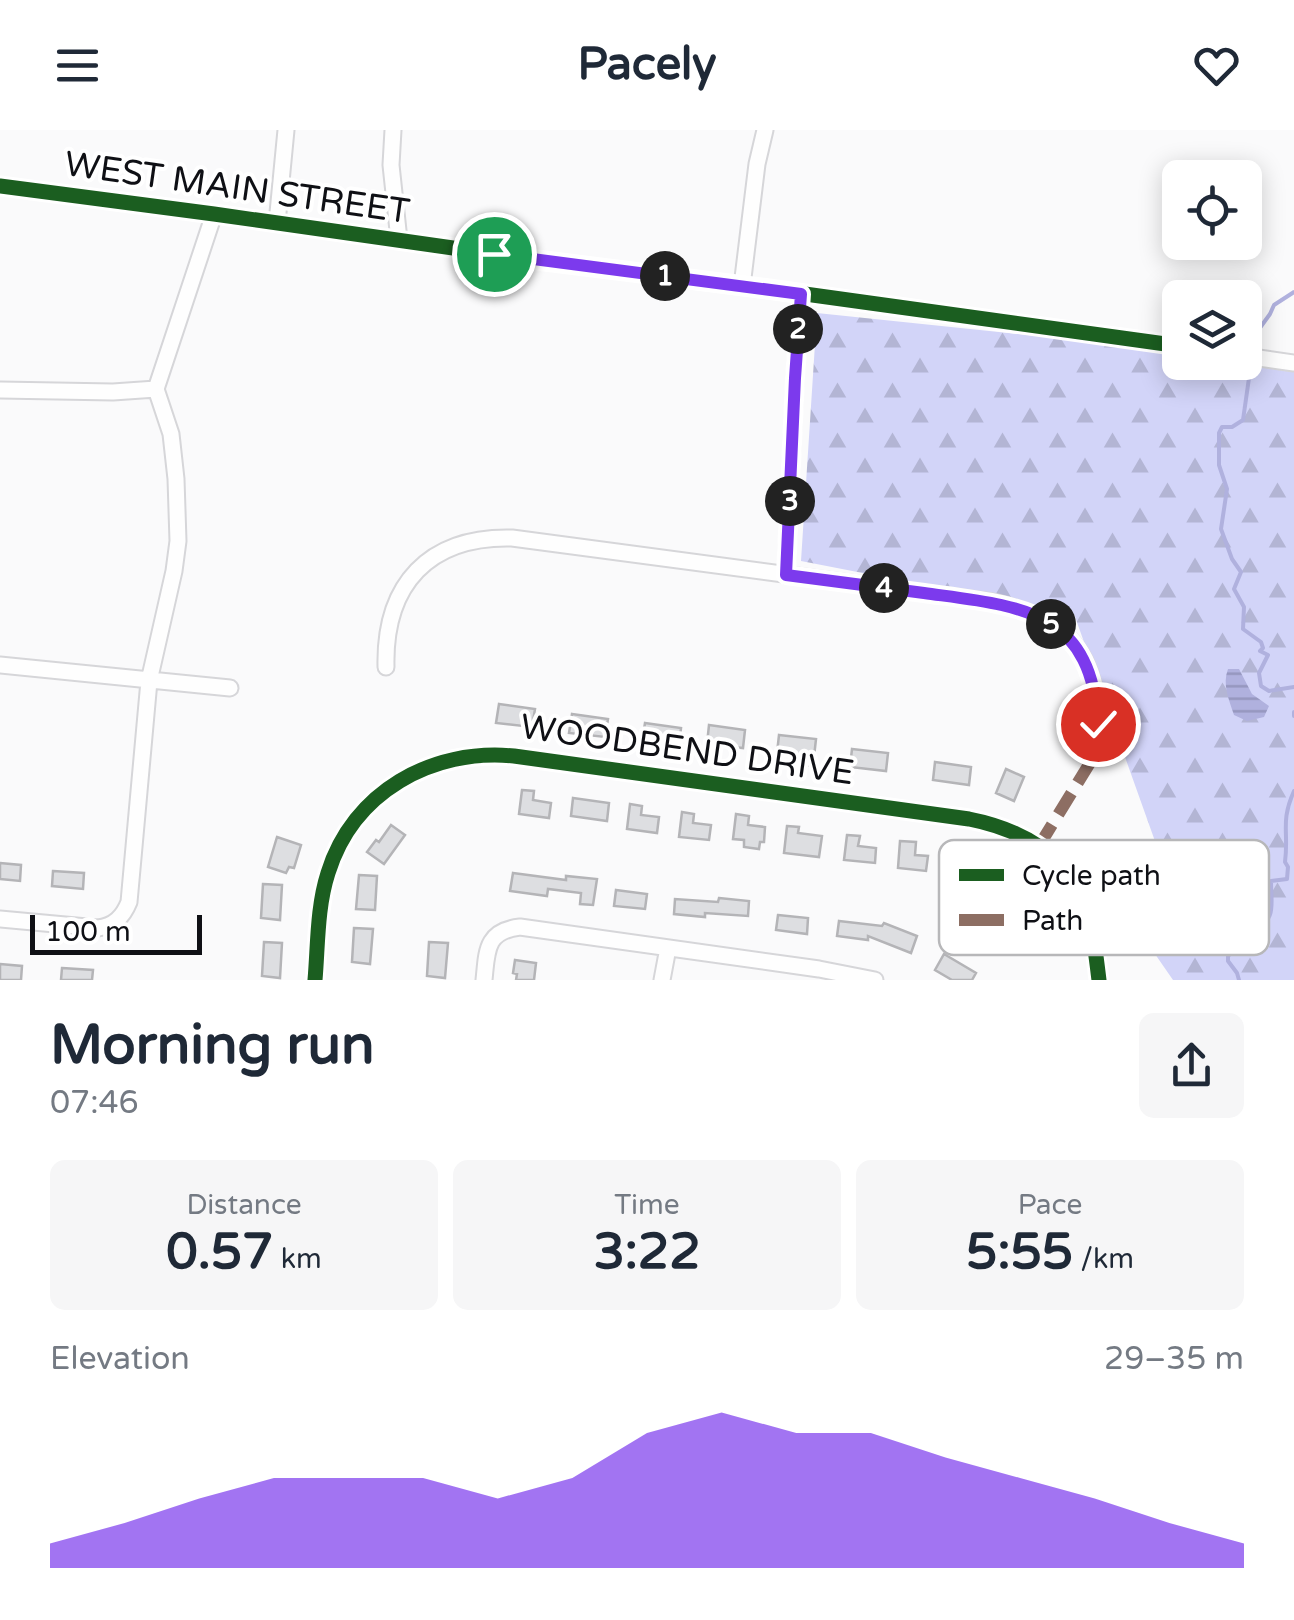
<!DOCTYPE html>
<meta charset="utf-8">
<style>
:root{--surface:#fff;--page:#f6f6f7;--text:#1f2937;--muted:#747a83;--accent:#7c3aed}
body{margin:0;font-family:"Varela Round",sans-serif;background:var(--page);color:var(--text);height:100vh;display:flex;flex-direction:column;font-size:38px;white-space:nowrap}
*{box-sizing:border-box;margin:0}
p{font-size:32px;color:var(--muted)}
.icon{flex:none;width:55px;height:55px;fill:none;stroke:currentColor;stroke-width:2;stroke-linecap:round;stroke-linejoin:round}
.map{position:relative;height:850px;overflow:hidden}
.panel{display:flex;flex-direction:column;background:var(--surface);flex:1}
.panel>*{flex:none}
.controls{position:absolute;left:1162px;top:30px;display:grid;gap:20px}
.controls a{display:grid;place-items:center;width:100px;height:100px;border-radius:15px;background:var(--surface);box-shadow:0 5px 25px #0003;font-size:50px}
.scale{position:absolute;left:30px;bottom:25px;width:172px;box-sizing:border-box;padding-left:10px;border:5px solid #0f1015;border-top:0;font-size:28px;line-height:35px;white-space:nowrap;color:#0f1015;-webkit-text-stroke:8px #fff;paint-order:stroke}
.pin{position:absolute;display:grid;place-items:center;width:85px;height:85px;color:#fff;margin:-42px;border:5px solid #fff;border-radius:50%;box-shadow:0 2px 10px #0007}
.km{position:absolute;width:50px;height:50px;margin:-25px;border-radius:50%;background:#222;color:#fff;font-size:28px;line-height:50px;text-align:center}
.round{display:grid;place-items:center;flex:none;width:105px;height:105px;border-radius:15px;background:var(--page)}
.head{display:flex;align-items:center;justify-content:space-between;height:170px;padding:0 50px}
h1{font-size:55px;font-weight:700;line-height:75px}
.metrics{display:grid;grid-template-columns:repeat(3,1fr);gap:15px;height:170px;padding:10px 50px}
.metrics div{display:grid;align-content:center;border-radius:15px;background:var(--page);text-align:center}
.metrics b{font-size:50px;font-weight:700}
.metrics small{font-size:28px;font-weight:400}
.metrics p{font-size:28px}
.chart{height:280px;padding:20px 50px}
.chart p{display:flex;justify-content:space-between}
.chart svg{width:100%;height:180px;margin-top:10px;fill:var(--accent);opacity:.7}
header{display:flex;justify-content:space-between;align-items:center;height:130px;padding:0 50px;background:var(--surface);font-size:45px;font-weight:700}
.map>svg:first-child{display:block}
.forest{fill:url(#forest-firs)}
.water{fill:url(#water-rules)}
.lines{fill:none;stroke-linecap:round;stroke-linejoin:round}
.stream{stroke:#b0b1de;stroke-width:4}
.building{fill:#dddee1;stroke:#b4b4b7;stroke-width:2.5}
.minor-casing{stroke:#d6d6d9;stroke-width:19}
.minor{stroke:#fefefe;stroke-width:15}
.quiet{stroke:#8d6e63;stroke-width:12;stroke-dasharray:25 12;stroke-linecap:butt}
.cycleway-casing{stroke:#fff;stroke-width:21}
.cycleway{stroke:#1b5e20;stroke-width:15}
.route-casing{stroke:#fff;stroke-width:20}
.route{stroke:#7c3aed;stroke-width:12}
.labels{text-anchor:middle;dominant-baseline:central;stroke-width:8;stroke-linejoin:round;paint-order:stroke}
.street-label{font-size:35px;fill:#0f1015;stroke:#fff}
.key{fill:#fff;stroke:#b7b7b9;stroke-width:2.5}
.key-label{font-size:28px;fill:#0f1015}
</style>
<header><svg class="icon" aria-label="menu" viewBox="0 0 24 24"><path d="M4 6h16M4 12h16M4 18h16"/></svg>Pacely<svg class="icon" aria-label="heart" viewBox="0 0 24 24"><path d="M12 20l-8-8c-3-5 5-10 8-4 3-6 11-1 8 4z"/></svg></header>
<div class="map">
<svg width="1294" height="850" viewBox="0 0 1294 850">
<defs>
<pattern id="forest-firs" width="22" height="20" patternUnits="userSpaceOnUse" patternTransform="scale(2.5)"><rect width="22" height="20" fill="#d2d4f8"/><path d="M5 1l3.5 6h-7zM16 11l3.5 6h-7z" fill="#b3b5d4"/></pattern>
<pattern id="water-rules" width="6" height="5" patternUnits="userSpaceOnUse" patternTransform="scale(2.5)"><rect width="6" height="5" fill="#b0b1de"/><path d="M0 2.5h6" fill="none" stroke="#9697be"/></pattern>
</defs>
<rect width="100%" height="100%" fill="#fafafb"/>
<path class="forest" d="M817,183L1104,213L1180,224V232L1236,233L1294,241V850H1173L1155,824L1137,745L1156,714L1074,484L801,431Z"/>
<path class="water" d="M1228,539H1239L1252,564L1269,576L1264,587L1247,591L1234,585C1229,570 1222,554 1228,539Z"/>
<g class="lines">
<path class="stream" d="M1252,225L1254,206L1270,184L1274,175L1294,162
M1251,234L1243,290L1232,297H1222L1219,303V335L1227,359L1221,399L1232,429L1241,442L1234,459L1244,477L1243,499L1261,512L1263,518L1260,521L1268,525L1259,543L1261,556L1269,561L1294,557
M1294,582V586
M1239,850L1237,843L1228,831V826L1239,815V805H1254C1277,784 1271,778 1271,751L1287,749L1288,737L1285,732C1289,702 1280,692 1294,661"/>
</g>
<path class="building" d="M499,574L535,579L532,597L496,593Z
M572,584L608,589L605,607L569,603Z
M645,593L681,598L679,616L642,612Z
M709,595L745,600L743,618L707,614Z
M779,605L816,609L813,636L800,635L801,626L777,623Z
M852,619L888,623L886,641L850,637Z
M935,632L971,637L969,655L933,650Z
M1006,639L1024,647L1014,671L996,663Z
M522,660L534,661L533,670L551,673L549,688L519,684Z
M573,668L609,673L607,691L571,686Z
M630,674L642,676L641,685L659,687L657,703L627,699Z
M682,682L694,684L693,693L711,695L709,710L679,707Z
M736,684L749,686L748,695L765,697L764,712H760L759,719L744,717V710L733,709Z
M391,695L405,705L384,734L367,722L376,710L379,712Z
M787,696L799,697L798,703L822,706L819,727L784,723Z
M847,705L860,706L858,716L876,718L875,733L844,730Z
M277,707L301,715L294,738L289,737L286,743L268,737Z
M900,711L916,712L915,725L928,726L926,741L898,738Z
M0,733L21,735L20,751L0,749Z
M53,741L84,743L83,759L52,756Z
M513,743L566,750V746L597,749L593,775L580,774L581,763L548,759L547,766L510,761Z
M359,745L377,746L375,780L356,779Z
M263,754L282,755L280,790L261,788Z
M616,760L647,764L645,779L614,776Z
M719,768L749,771L748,786L705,783V787L674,784L675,769L718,772Z
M778,785L808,788L807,804L776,800Z
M839,791L882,796L884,793L917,806L911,823L868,806V810L837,806Z
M354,798L373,799L370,834L352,832Z
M264,812L282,813L280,848L262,846Z
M429,812L448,813L445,848L427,846Z
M944,824L976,843L972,850H952L935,840Z
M515,830L536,833L534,850H516L517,844L513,843Z
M0,834L22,836L21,850H0Z
M62,838L93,840L92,850H61Z"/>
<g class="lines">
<g class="minor-casing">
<path id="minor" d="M393,0L391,35L399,110
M0,56L214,84L537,130L769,159L1180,216
M277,93L286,0
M742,156L757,34L765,0
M1245,226L1294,233
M0,260L113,262L156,259
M786,445L795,248L801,164
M0,535L230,558
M386,537C384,454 429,406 512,408L993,472C1081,492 1103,536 1096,623
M0,789L98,798C114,796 123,787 129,772L149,551L174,441L178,411L176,349L171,304L156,259L214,84
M315,850C318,815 317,777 328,743C353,662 432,618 514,626L969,689C1020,699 1071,726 1087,780C1094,803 1096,827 1099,850
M484,850C487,822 485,801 520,797L819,839L875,850
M662,850L668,818"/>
</g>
<use href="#minor" class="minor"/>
<path class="quiet" d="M1039,716L1096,623"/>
<g class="cycleway-casing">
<path id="cycleway" d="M0,56L214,84L537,130L769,159L1180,216
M315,850C318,815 317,777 328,743C353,662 432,618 514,626L969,689C1020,699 1071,726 1087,780C1094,803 1096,827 1099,850"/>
</g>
<use href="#cycleway" class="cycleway"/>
</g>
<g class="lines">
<g class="route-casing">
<path id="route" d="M494,124L801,164L795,248L786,445C832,451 878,457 924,463C1018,476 1092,478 1098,594"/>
</g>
<use href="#route" class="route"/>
</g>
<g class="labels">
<g class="street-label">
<text transform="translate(237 58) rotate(8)">WEST MAIN STREET</text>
<text transform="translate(687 620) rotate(8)">WOODBEND DRIVE</text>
</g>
</g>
<rect x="939" y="710" width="330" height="115" rx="15" class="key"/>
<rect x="959" y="739" width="45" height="12" fill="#1b5e20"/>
<rect x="959" y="784" width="45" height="12" fill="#8d6e63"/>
<g class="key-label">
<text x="1022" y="755">Cycle path</text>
<text x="1022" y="800">Path</text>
</g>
</svg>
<div class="controls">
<a><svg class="icon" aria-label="locate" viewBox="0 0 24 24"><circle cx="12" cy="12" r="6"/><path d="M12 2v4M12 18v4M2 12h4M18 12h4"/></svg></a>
<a><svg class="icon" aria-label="layers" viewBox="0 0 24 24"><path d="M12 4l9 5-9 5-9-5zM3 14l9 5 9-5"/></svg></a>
</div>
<div class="scale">100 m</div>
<div class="pin" style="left:494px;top:124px;background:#1e9e55"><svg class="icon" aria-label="arrive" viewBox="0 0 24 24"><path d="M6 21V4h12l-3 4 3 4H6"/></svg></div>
<div class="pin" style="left:1098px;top:594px;background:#d93025"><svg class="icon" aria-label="check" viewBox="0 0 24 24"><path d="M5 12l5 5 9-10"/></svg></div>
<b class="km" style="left:665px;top:146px">1</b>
<b class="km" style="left:798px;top:199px">2</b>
<b class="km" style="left:790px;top:371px">3</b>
<b class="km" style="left:884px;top:458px">4</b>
<b class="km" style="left:1051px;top:494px">5</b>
</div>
<section class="panel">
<div class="head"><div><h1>Morning run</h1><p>07:46</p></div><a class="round"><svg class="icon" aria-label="share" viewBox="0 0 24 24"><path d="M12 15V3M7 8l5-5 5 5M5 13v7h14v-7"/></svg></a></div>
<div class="metrics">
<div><p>Distance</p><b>0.57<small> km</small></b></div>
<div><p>Time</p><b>3:22</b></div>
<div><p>Pace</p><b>5:55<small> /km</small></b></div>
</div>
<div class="chart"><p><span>Elevation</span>29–35 m</p>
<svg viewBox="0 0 160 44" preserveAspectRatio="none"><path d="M0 44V38L10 33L20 27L30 22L40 22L50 22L60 27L70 22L80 11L90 6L100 11L110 11L120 17L130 22L140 27L150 33L160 38V44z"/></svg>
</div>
</section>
